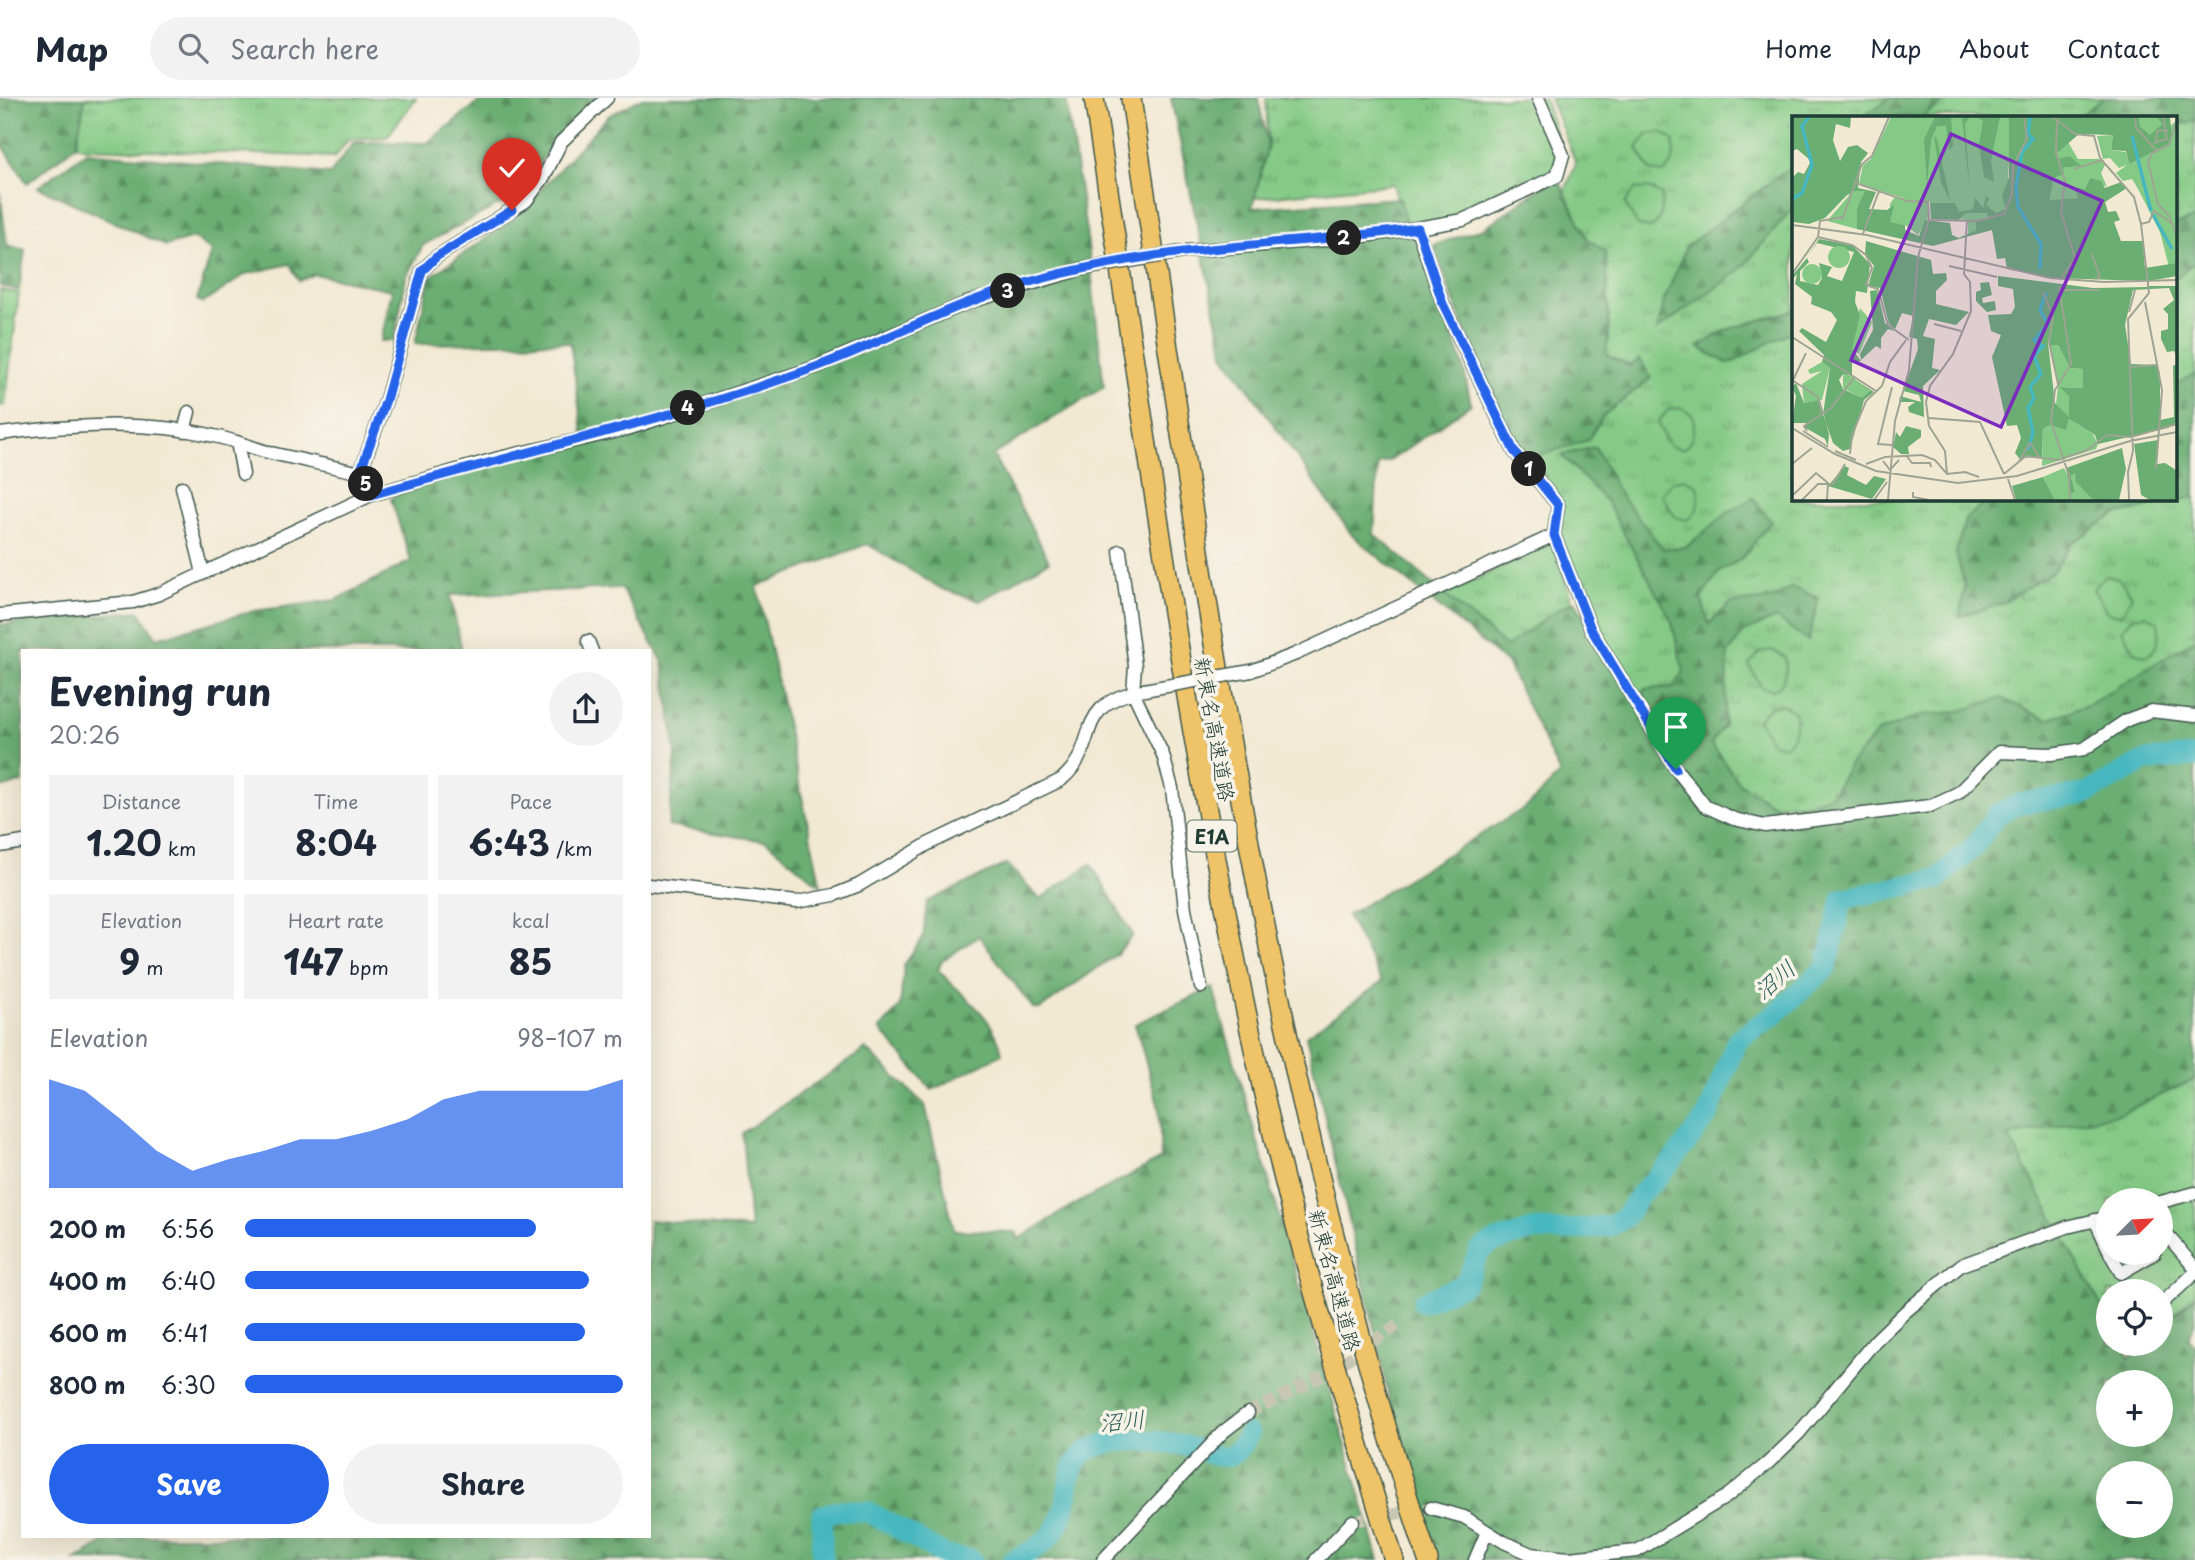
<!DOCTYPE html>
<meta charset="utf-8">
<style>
:root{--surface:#fff;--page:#f2f2f3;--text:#1f2937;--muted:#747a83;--line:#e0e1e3;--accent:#2563eb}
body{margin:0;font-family:"Playpen Sans","Klee One",sans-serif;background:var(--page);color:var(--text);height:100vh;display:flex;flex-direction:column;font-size:26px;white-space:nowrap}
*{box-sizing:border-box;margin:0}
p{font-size:23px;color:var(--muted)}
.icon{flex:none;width:38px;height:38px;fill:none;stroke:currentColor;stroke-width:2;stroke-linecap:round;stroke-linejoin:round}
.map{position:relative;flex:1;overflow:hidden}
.side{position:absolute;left:21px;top:551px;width:630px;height:889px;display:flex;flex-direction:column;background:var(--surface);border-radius:0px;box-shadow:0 7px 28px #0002}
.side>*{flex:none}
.needle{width:46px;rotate:66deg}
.tools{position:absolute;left:2096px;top:1090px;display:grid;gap:14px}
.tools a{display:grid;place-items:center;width:77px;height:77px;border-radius:50%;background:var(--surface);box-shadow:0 7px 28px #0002;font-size:35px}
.pin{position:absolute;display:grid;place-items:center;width:60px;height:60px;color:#fff;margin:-72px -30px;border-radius:50% 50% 50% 0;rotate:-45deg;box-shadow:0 0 7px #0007}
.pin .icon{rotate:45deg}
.km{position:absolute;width:35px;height:35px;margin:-18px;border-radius:50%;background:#222;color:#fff;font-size:19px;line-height:35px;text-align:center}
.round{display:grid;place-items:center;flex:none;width:74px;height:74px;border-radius:37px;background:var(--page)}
.head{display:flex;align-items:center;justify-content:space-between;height:119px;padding:0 28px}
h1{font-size:38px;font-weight:700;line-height:52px}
.figures{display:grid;grid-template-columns:repeat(3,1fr);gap:10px;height:119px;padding:7px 28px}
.figures div{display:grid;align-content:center;border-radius:0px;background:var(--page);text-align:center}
.figures b{font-size:35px;font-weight:700}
.figures small{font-size:19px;font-weight:400}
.figures p{font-size:19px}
.chart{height:196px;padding:14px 28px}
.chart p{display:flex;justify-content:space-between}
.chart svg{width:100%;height:126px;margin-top:7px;fill:var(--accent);opacity:.7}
.primary-button{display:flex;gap:14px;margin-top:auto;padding:14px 28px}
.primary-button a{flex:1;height:80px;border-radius:42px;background:var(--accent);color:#fff;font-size:28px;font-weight:700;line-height:80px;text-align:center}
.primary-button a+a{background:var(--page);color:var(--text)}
ul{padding:0 28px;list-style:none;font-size:23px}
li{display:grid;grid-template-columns:112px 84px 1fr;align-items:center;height:52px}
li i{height:18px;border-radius:9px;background:var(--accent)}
header{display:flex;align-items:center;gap:42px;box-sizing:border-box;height:98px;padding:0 35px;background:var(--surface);border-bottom:2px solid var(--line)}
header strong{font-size:33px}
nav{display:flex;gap:38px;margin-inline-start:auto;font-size:24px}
.search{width:490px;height:63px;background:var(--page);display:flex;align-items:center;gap:18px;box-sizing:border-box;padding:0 24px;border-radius:38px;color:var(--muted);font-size:26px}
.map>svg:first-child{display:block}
.grass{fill:url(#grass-tufts);stroke:#52845d;stroke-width:2;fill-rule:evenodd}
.forest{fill:url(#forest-firs);stroke:#457654;stroke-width:2;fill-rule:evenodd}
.garden{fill:#84ca86;stroke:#52845d;stroke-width:2}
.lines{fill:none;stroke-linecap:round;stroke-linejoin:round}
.river{stroke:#47b7bf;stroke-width:21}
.minor-tunnel{stroke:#c8c7b3;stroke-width:12;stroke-dasharray:12 6;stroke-linecap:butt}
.minor-casing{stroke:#3f574c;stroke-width:15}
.highway-casing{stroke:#3f574c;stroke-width:22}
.minor{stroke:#fff;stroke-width:12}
.highway{stroke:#efc469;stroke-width:19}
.minor-bridge-casing{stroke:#3f574c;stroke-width:15;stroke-linecap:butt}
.minor-bridge{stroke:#fff;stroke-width:12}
.route-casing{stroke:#fff;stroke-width:14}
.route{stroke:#2563eb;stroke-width:9}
.labels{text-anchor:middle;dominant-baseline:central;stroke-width:7;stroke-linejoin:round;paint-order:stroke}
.shield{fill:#f7f3e8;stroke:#60746a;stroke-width:2}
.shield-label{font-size:19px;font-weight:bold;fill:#1f3d34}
.street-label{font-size:21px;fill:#1f3d34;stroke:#f7f3e8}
.water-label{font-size:23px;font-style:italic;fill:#295c57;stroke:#f7f3e8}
.inset-river{fill:none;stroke:#47b7bf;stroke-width:3.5}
.inset-road{fill:none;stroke:#9ea493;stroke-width:2}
.view{fill:#7b2cbf;fill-opacity:0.15;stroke:#7b2cbf;stroke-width:3.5}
.inset-edge{fill:none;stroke:#1f3d34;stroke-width:3.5}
</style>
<header>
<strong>Map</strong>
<div class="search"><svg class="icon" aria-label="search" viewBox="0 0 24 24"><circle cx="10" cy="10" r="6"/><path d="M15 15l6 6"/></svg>Search here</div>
<nav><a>Home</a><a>Map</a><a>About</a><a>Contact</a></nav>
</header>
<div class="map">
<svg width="2195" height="1462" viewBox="0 0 2195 1462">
<defs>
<pattern id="grass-tufts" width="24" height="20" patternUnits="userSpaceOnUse" patternTransform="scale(1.75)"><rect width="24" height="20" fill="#84ca86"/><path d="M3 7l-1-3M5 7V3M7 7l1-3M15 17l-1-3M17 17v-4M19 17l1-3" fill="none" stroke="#6ba56e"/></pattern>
<pattern id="forest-firs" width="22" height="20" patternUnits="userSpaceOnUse" patternTransform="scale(1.75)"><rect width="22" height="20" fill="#6bae73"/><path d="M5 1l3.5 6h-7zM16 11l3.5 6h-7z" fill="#578f5f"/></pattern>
</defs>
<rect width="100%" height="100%" fill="#f7f3e8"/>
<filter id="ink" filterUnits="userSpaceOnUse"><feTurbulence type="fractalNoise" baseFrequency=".0143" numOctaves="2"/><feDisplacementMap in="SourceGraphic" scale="14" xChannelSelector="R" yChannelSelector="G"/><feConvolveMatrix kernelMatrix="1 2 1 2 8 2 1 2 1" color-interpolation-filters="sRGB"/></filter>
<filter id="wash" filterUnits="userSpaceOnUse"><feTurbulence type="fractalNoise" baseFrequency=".00686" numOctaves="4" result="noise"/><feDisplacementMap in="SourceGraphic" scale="28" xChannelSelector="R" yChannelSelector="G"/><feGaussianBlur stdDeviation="1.57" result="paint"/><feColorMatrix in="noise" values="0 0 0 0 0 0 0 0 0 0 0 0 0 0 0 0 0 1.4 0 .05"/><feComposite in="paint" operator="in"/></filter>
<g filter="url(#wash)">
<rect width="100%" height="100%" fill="#f2e9d3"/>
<path class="grass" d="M85,0H416L387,39L349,41L335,59L87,50L76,47Z
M1266,0H1544L1563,57L1541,86L1463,122L1406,128L1393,86L1254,100L1268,47Z
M1550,0H2195V567L1832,705L1708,709L1595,528L1555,431L1560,405L1522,341L1560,106L1576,65ZM1794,19H2176V401H1794Z
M0,192L19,195L5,307L0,308Z
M1552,444L1572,503L1506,550L1444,497Z
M2195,981V1197L2161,1227V1194H2109V1222L2008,1038L2126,1013ZM2109,1102H2161V1155H2109Z"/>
<path class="forest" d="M0,0H85L76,47L27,85L0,43Z
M484,0H596L560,37L517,97L423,147L406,179L394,242L381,243L392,192L314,176L299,183L290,166L246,176L203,205L197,202L212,153L193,140L166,148L38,89L86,54L330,76L354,44L427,45Z
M642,0H1066L1088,147L1104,289L993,357L1049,463L980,503L942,491L867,446L757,488L821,788L766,743L668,728L676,657L663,564L621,490L450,497L462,553H23V684L0,690V527L139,513L157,540L254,513L336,502L411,463L391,401L402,392L584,342L570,244L415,246L430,179L515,120L608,18Z
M1171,0H1258L1268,47L1252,110L1400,100L1406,128L1418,147L1462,263L1471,306L1391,362L1378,366L1374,436L1506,549L1560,510L1575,503L1640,610L1645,591L1674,589L1684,574L1671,521L1606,403L1562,357L1595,349L1620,397L1663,451L1686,449L1730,413L1753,400L1771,423L1743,459L1718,475L1701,500L1709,526L1731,505L1773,501L1791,489L1819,500L1808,543L1776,520L1744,534L1728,556L1724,627L1711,645L1739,685L1783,713L1831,697L1853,662L1878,634L1922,617L1957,614L2002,600L2047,622L2090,606L2195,541V981L2122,1015L2008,1038L2109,1222V1246H2122L2129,1260L2144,1246H2161V1230L2195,1198V1224L2189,1241L2195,1248V1462H1439L1396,1337L1381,1259L1306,938L1382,884L1347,817L1528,708L1560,676L1507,565L1352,437L1224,256ZM2109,1284H2161V1337H2109ZM2109,1376H2161V1428H2109Z
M1890,0H1950L1922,19H1862Z
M2104,0H2195V22L2176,29V19H2078Z
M1794,66V109L1740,172L1657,232L1664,203L1686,149Z
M1557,78L1587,140L1606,154L1609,232L1606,257L1630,268L1640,261L1651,280L1603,318L1588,342L1522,363L1456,210L1434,147L1484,130Z
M0,95L7,147L25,152L19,192L0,188Z
M2195,120V164L2176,180V127Z
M1794,212V232L1729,266L1698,249L1726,232Z
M2195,276V399L2114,417L2072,445L2053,473L2003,505L1960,518L1965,488L1956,455L1966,419L1993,401H2176V287Z
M1007,766L1040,801L1091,766L1133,837L1117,856L1040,911L1033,910L979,838L942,863L938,872C962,898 996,919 1002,956L932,992L880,931L900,909L904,867L923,840L927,804Z
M1213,890L1379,1462H76L114,1438H649V1122L750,1131L742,1035L866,951L925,1007L954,1132L1016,1134L1019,1141L1068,1110L1161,1061L1159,1010L1135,926Z"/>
<path class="garden" d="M1661,34L1673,42C1675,54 1675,68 1663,75L1651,73L1637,50L1648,36Z
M1649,90L1661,97C1663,109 1662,123 1651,130L1638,128L1625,105L1636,91Z
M1681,310L1693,317C1695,330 1694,344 1682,351L1670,348L1657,325L1668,312Z
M1685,381L1698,388C1700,401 1699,415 1687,422L1675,419L1661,396L1673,383Z
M2104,478L2118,480L2132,497L2124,514L2119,517L2107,514L2093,491Z
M2146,517L2158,524C2160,537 2159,551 2147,558L2136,555L2122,532L2133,519Z
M1772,552L1785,559C1787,571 1786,585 1774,592L1762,590L1749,567L1760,554Z
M1782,607L1795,614C1796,627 1796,641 1784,648L1772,645L1758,622L1769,609Z"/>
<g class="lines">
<path class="river" d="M1423,1204L1465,1186L1480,1152L1494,1144L1532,1132L1560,1133L1610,1128L1623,1121L1641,1095L1669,1067L1707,1019L1737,942L1775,916L1827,869L1842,801L1938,781L1974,749L1997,716L2021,705L2085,696L2146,663L2195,659
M822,1462V1417L840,1412L869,1414L946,1458L972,1462
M1013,1462C1032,1454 1052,1443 1061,1422C1072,1396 1062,1363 1095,1349C1121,1339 1159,1342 1186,1348C1198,1350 1215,1360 1227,1358C1238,1356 1243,1344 1249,1336"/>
</g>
</g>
<g filter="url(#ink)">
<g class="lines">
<path class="minor-tunnel" d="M1248,1315L1325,1277L1397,1227
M1353,1423L1431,1410"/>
<g class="minor-casing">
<path id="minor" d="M1417,130L1463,122L1557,78L1563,57L1538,0
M1188,153L1351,140L1417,130L1443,206L1514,353L1558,407L1554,437L1591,531L1676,671L1705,708L1734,721L1765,728L1930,708L1958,695L1999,654L2051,656L2084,651L2127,622L2151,613L2195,618
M184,333L189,314
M0,336C70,327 145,322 214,338C234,342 252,350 271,355C301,362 331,368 360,375
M237,344L243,376
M182,389L203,475
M371,397L360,375L386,302L422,173L436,159L526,103L544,79L561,44L607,0
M1120,453L1135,568L1133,594L1163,657L1172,690L1185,811L1201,889
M0,517L133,504L159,496L371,397L499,360L627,331L816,269L969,204L1082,171
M588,543L592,553
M1251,573L1296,556L1554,437
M0,748L23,744
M649,787L797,804L834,797L859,787L928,746L1061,682C1103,647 1069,606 1144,592
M2161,1104L2195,1095
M2095,1122L2109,1152
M2161,1130L2195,1170
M2110,1155L2121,1175L2155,1155
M2161,1206L2195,1175
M1431,1410L1464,1419L1504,1444L1531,1456L1569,1460L1637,1453L1726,1399L1768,1365L1799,1335L1875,1243L1905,1214L1961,1167L2067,1129L2109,1119
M1103,1462L1223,1334L1248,1315
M1316,1462L1353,1423
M1475,1462L1487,1434"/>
</g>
<g class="highway-casing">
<path id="highway" d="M1094,0C1145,331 1190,664 1263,992C1298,1151 1346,1307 1394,1462
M1131,0C1204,493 1270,987 1428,1462"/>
</g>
<use href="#minor" class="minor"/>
<use href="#highway" class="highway"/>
<g class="minor-bridge-casing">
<path id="minor-bridge" d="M1082,171L1188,153
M1144,592L1251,573"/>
</g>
<use href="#minor-bridge" class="minor-bridge"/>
</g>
</g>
<g class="lines" filter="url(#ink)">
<g class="route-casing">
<path id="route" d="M512,112L436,159L422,173L386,302L360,374L371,397C520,354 671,322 816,269C868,250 916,225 967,205C1003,191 1044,179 1082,171C1192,146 1306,146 1418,130L1443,206L1514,353L1558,407L1554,437L1591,531L1676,671"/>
</g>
<use href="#route" class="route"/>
</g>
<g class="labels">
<rect class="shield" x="1187.5" y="722.5" width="49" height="31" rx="5"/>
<g class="shield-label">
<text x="1212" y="738">E1A</text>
</g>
<g class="street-label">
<text transform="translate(1216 631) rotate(80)">新東名高速道路</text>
<text transform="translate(1336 1182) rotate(75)">新東名高速道路</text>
</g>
<g class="water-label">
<text transform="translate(1774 881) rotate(-41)">沼川</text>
<text transform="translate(1122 1322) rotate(-6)">沼川</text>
</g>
</g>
<g transform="translate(1792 18)">
<rect width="385" height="385" fill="#f2e9d3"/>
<path d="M99,1H219L215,88L210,101L183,105L184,114L176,118V104L164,103L136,85L138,99L126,119L113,109L98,107V88L102,82H111L67,68L71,49L79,43ZM347,1H364L370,8L359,20L348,10ZM385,4V153L378,155L368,116L346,73L340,63L331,65L324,57L335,49L327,52L318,42L311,43L305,20L321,19L319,34L334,36L337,48ZM276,26L286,43H307L313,49L309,57L315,71L298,62L293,73L283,72L286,82L258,85L260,62L271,52L288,50L266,44L264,38ZM68,192L80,206L67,238L59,233ZM266,229L278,252L291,253V272L270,271L277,279V303L301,318L306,328L304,333L250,350L251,313L258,309L274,313L277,303L264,288L266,270L258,230ZM30,246L38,252L30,284L12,287L10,268L30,255L18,258L16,254ZM51,258L59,260L78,275L71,283L51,272ZM272,352L283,376L279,360L283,357L285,366L301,384H263L251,361Z" fill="#84ca86"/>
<path d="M0,1H59L58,12L44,8L41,24L48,45L56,31L65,29L76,37L69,46L66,72L84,76L77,93L95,94L102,89L98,106L113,109V114L127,120L133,104L158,107L160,119L167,122L184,114L183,105L196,103L195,97H174L166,104L139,103L138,87H163L167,96L181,93L183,81L191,92L194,80L197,83L194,89L204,97L214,93L210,80L217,61V1H347L348,10L358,19L370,8L364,1H378L380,23L376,28L337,48L334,35L319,34L321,19L287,18L264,38L266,43L278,40L289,50L271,52L272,58L261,62L258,84L286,82L282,71L293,73L298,62L309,65L313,72L329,66L335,72L313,86L316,96L324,95L328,104L322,106L329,125H351L353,152L385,147V160L357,165V170H385V242L382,235L375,236L369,223V215L376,213V198L371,193L382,184L377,172L341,174L333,209L339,248L365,249L368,257V304L382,301L381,250L385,248V306L376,312L306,328L303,319L277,303L274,314L258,309L251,313L250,341L227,342L223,337L229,322L225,309L215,310L200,241L209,219L199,215L196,199L219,198L223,191L221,173L206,170V160L301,172L355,171V165L260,162L215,153L213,142L205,143L200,114L141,130L65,113V92L72,75L55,79L33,102L17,108L0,106V62L6,56L12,58L19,45L5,33L0,35ZM258,218V230L266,229L278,252L291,253V272L268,271L277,280V301L263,287L256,227ZM143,1H159L161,30L157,34L154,10H145L139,24L135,70L132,23ZM170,1H178L173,8L178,77ZM185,1H208L199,45L202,66L192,61L187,28L191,5ZM142,20L145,23L158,84L149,67ZM27,123L60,129L78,148L75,177L64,175L63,186L68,199L60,233L69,245L60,247V260L51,258L47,264L51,273L70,282L78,275L62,263L82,276L72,284L58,333L51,335L41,327L31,298L38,252L30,246L32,239L7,215L10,212L34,226L45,204L39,196L19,188L20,181L3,168L5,158L0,164V160L15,142L17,146L8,155V165L26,169L30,162L27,147L40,151L35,160L50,165L62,136L25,127L15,141ZM74,125L139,144L141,158L154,157L155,164L144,175V188L177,196L164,209L137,203L131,220L143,223L140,252L148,254L131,270L132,301L117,296L116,291L123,286H107L108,280L129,286L127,279L111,275L126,233L125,223L117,221L121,200L110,197L103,213L97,208L88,172L76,170L82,150L73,138ZM197,166L200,179L190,182L191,187L203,185L204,194L195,196L184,185V176L189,174L188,167ZM85,174L93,207L102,215L96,213L89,222V233L84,230L69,244L68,238L81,214L78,175ZM4,267L12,287L28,284L37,318L36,330L33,323L12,311L14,307H0L4,280L0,271ZM114,310L129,314V321L116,331L117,338H109L101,331L104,316L108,321ZM366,324L365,348L373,347L384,354L385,384H358L349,379L342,328ZM330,332L334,353L327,384H301L284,366L283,357L279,360L283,376L278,377L274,352ZM53,350L57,352L55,359L74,369L82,360L94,363L80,383L36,370ZM251,361L263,384H224L220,370Z" fill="#6bae73" fill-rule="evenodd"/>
<path d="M61,75H73L65,92V113L35,105Z" fill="#84ca86"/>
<path d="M385,61V97H379L367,80ZM36 141a11 11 0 1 1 22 0a11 11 0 1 1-22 0ZM10 158a10 10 0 1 1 20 0a10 10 0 1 1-20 0Z" fill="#84ca86"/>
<path class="inset-river" d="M238,1L236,18L241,23L230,36L224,71L226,91L249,128L248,153M340,20L359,95M0,83L10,77L20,49L10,10L17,1M360,97L380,133M236,334L241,316L236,292L242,282L238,271L249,258L242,240L251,230L242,224L256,208L248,194L254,177"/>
<path class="inset-road" d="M261,1L283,18L302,20L308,42L342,81L349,108L357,177L336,203L341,335L336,356L337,384M343,1L344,12L364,34M265,3L264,37L273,65L269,96L283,142L270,161M385,3L377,29L360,37L356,46L366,88L377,100L385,120M364,26L365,15L376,14M361,27L375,23L371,1M282,53L310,44M64,67L115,85L136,86L137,104M50,104L70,48L80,40L97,1M349,108L357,106L362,95L381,108M0,109L75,119L258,162L312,166L385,164M71,118L87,75M26,121L60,129L74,139L80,152L74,169L86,173L96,209L117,224M300,138L308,161L303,163M157,150L205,161M0,158L26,121L28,105L50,101M267,170L279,248L263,274L259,305L277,360L278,384M269,174H307M251,176L261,201L257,226L266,268M353,186L370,274L364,353M337,196L343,174M142,208L169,215M0,221L84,275M339,251L364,249M0,264L26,281L30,298M1,264L14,237M100,271L86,328L100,329M137,302L188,306L212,358M0,312L43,338L84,355L166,367L225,360L338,325L385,316M11,315L36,331M15,315L12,310L39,292L62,262M43,335L64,344M58,338L60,319L74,285L90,270L98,246L114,224M114,339L120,347H138L139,351M91,345L98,354L107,344M227,345L238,327L247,341M0,348L20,332M74,348L93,341L130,339L143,344L155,358L173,356L187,361M155,358L153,335L137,310L134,286L138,270L161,238L179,195L178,166L172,158L175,104M212,358L234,340L266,344L295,334L315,319L339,321L385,308M215,360L223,384M121,376V381L137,384M0,380L24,357L36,367L35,384M10,384L26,368H41L53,348M82,384L95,366M96,384L103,305L117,254L126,141L137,104L186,105L212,98L220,78L221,51L235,22L232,1"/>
<path class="view" d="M159,18L310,85L209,311L59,244Z"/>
<rect width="385" height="385" class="inset-edge"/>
</g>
</svg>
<div class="tools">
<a><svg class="needle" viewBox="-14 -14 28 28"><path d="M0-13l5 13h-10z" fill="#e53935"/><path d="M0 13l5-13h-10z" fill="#747a83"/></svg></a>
<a><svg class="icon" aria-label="locate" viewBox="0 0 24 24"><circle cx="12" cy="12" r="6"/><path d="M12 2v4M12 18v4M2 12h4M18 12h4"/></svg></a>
<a>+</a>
<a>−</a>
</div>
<div class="pin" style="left:1676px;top:671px;background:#1e9e55"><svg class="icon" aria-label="arrive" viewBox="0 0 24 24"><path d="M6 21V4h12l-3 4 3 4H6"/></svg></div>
<div class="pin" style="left:512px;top:112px;background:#d93025"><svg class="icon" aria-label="check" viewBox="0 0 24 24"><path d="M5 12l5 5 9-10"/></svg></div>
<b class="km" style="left:1529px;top:371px">1</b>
<b class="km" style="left:1344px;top:140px">2</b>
<b class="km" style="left:1008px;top:193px">3</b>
<b class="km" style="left:688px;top:310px">4</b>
<b class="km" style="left:366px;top:386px">5</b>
<section class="side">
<div class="head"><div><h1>Evening run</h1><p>20:26</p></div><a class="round"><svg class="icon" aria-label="share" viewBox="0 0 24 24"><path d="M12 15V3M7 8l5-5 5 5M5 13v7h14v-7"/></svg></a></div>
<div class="figures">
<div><p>Distance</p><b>1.20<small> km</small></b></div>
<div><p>Time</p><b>8:04</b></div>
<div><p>Pace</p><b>6:43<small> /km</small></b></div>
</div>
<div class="figures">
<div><p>Elevation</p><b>9<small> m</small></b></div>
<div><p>Heart rate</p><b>147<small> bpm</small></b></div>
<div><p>kcal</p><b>85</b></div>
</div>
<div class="chart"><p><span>Elevation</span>98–107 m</p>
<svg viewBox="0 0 160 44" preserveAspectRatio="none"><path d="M0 44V6L10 10L20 20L30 31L40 38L50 34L60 31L70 27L80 27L90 24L100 20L110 13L120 10L130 10L140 10L150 10L160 6V44z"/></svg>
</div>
<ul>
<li><b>200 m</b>6:56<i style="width:77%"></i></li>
<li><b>400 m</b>6:40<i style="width:91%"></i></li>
<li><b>600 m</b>6:41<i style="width:90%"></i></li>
<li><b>800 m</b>6:30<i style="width:100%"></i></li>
</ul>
<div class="primary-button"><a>Save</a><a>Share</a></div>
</section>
</div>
